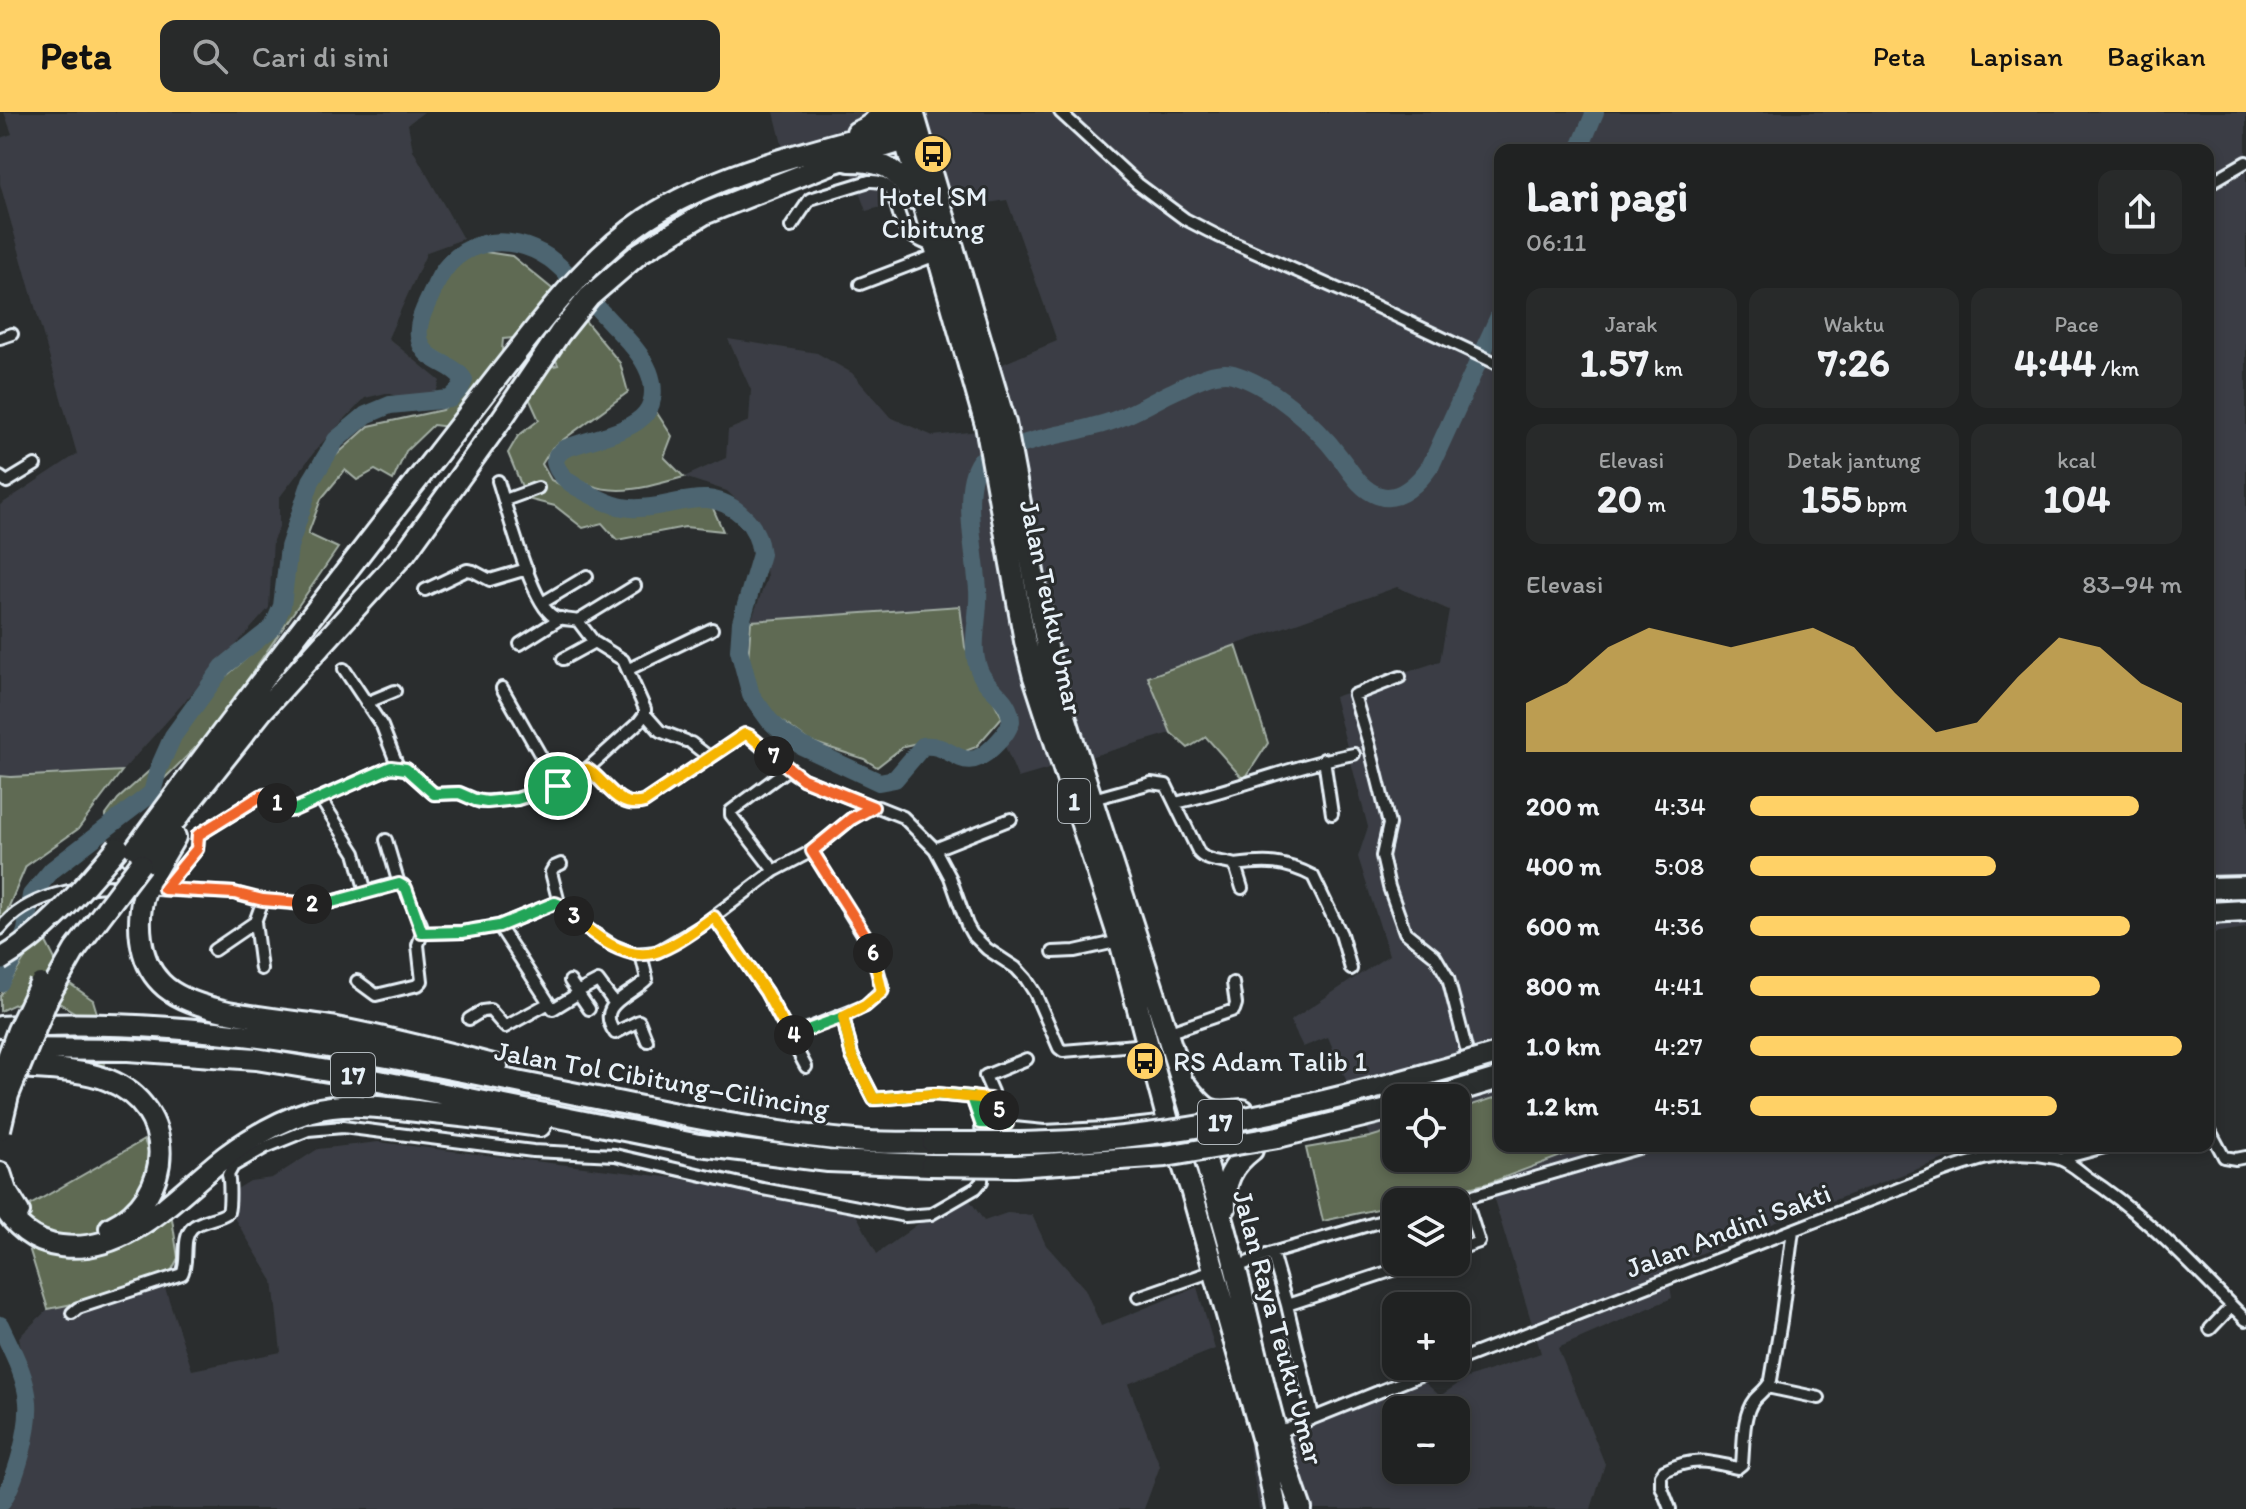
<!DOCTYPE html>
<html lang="id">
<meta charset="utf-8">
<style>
:root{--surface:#202222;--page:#282a2a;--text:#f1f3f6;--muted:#a2a4a5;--line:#3d3f40;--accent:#ffd166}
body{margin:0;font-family:Itim,sans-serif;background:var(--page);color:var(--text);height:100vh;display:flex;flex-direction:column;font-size:30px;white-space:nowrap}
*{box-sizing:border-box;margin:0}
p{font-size:26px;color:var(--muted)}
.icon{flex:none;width:44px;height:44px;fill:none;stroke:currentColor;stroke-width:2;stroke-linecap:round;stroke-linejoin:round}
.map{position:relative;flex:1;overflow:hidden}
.side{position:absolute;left:1494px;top:32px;width:720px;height:1008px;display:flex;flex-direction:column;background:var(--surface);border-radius:16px;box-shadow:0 4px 12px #0003,0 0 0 2px var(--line)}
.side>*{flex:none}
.fabs{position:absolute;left:1382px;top:972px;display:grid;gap:16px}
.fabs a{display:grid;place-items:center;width:88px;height:88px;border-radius:16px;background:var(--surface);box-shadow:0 4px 12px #0003,0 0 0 2px var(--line);font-size:40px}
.pin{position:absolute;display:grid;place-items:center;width:68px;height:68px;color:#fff;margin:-34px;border:4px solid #fff;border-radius:50%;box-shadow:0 2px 8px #0007}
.km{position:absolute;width:40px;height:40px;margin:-20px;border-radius:50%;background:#222;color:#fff;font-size:22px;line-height:40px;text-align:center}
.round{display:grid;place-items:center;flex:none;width:84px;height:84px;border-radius:16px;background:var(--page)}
.summary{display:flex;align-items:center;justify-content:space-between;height:136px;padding:0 32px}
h1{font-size:44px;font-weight:800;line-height:60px}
.stats{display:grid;grid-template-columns:repeat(3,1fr);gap:12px;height:136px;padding:8px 32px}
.stats div{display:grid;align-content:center;border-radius:16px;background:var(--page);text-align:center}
.stats b{font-size:40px;font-weight:800}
.stats small{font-size:22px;font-weight:400}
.stats p{font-size:22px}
.chart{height:224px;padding:16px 32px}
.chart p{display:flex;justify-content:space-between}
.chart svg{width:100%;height:144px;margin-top:8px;fill:var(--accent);opacity:.7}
ul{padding:0 32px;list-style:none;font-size:26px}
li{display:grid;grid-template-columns:128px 96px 1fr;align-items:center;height:60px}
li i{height:20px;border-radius:10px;background:var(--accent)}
header{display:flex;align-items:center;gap:48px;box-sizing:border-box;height:112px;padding:0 40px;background:var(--accent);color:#111}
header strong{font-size:38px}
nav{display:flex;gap:44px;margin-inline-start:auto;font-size:28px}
.search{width:560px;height:72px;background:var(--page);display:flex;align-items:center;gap:20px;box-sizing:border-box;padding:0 28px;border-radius:16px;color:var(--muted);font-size:30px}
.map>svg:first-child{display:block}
.built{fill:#3b3e44;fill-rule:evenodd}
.green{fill:#5e6b52;stroke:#a3aea5;stroke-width:2}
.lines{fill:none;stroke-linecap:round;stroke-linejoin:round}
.river{stroke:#4d6571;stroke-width:18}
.street-casing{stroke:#e8f1f8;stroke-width:16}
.highway-casing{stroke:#e8f1f8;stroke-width:26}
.street{stroke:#2a2d2e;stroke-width:10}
.highway{stroke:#2a2d2e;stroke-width:20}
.highway-bridge-casing{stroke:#e8f1f8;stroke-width:26;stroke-linecap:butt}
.highway-bridge{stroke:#2a2d2e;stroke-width:20}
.split-1-casing{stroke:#fff;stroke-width:16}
.split-2-casing{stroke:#fff;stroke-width:16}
.split-3-casing{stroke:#fff;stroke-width:16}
.split-4-casing{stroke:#fff;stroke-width:16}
.split-5-casing{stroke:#fff;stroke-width:16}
.split-6-casing{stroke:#fff;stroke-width:16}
.split-7-casing{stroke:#fff;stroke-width:16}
.split-8-casing{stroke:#fff;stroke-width:16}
.split-1{stroke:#22a559;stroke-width:10}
.split-2{stroke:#f0652b;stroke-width:10}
.split-3{stroke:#22a559;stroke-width:10}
.split-4{stroke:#f5b400;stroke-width:10}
.split-5{stroke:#22a559;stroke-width:10}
.split-6{stroke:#f5b400;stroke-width:10}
.split-7{stroke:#f0652b;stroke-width:10}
.split-8{stroke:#f5b400;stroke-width:10}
.labels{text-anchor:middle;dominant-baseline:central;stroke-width:6;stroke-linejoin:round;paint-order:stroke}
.shield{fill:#2a2d2e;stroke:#afb6bb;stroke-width:2}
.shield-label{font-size:26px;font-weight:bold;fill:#e8f1f8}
.poi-label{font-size:28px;fill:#e8f1f8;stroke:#2a2d2e}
.street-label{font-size:28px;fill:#e8f1f8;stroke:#2a2d2e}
</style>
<header>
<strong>Peta</strong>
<div class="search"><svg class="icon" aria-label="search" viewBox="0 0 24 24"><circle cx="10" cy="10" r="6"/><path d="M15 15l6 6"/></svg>Cari di sini</div>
<nav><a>Peta</a><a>Lapisan</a><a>Bagikan</a></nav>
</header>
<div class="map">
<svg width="2246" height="1397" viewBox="0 0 2246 1397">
<rect width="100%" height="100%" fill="#2a2d2e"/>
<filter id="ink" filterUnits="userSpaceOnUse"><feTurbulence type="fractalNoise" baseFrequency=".0125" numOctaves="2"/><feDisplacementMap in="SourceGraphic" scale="16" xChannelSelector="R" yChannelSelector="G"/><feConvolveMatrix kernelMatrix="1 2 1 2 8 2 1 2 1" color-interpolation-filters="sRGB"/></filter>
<g filter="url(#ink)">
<path class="built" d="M4,0H424L408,12L413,38L463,127L427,140L388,226L440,269L435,283L414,289L386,281L365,286L319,334L279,386V416L273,428L269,496L122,659L10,665L0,664V393L77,342L0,72V26L12,22Z
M774,0H2246V816L2208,822V38H1500V984L1456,998V986H1396V1017L1370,1025L1328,925L1303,935L1290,909L1389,843L1358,745L1368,715L1334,585L1440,549L1449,498L1397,475L1148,564L1171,621L1018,666L1002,627V605L965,535L960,494L751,509L767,466L764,438L747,398L727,379L684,365L726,346L728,318L749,309L751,278L728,227L817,241L852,261L890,305L933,324L1005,316L993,256L1057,229L1007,88L938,99L931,82L866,99L847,47L790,65Z
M378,1030L848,1087L877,1142L937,1098L969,1087L984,1109L1007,1101L1032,1103L1046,1133L1085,1177L1101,1214L1197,1175L1215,1237L1128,1272L1160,1354L1144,1397H6L12,1388L30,1297L19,1225L48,1197L164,1173L192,1258L281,1240L273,1169L222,1086L250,1069L272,1066L318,1037Z
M1578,1034H1996L1944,1047L1789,1105L1667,1155L1672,1186L1558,1236L1605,1352L1591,1397H1259L1249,1335L1421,1267L1440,1284L1467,1266L1541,1241L1489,1071L1576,1038ZM1396,1298H1456V1358H1396Z"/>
<path class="green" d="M472,138L512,144L572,193L620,251L628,280L552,336L542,352L551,368L602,394L695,387L712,394L723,419L685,415L617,428L602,411L583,416L555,394L527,387L508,341L518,324L539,308L520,266L537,258L558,253L545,223L503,227L498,283L467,317L433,313L406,339L393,368L375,358L357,368L345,358L321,387L308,422L338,436L212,619L147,684L106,721V703L118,687L158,651L217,572L274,522L286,487L290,414L315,362L369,314L442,298L456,287L461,268L455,250L423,231L418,208L439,155L454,144Z
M655,298L672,324L664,345L684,365C637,378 603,389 561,357V341L581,330L624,317Z
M960,494L965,535L1002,605L976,635L958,642L926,629L904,634L877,655L864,647L809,629L768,599L747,563L751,509Z
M1236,533L1268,631L1244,668L1206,625L1188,636L1171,621L1148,565Z
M122,659L78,717L26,754L7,799L0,809V664L11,665Z
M29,804L44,826L66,869L93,888L103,921L105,958L77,966L74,900L41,880L0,899V884L26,845Z
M1500,984V1034H1578L1577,1038L1489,1071L1408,1090H1396V1093L1323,1109L1306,1036L1370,1025L1396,1017V1046H1456V998Z
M144,1028L171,1100L178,1146L164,1173L48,1197L18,1100Z"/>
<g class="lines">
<path class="river" d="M1579,38L1595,0
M0,871L20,835L26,819L31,783L52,758L152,681L158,658L173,624L223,555L273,515L282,494L289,435L311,369L336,328L366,303L390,293L450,287L460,277L464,268C453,250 426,251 420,229C414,211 429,189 436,172C457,126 509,119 549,146C570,161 587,185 604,203C620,221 640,238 649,260C654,273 655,289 646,301C631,321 587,327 564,337L557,343L555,350C558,364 572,373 584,379C599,387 614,395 631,396C673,399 705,369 743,404C754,414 759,426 761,442L741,510L739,538L751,583L769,608L783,621L802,634L879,670L895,667L923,634C953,630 962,666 993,635C1001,627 1008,620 1011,609C1010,585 986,578 979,558C969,533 980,504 978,478C976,445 960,376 980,349C1000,340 1023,331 1044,326C1065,321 1088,317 1109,310C1131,303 1150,291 1170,281C1188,273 1213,257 1233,262C1271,273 1316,313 1339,344C1350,358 1359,376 1377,383C1399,392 1420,369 1431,353L1500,202
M0,1213C11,1237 26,1263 28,1290C30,1317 16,1370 0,1392"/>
<g class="street-casing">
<path id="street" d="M1060,0L1138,72L1185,107L1218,124L1360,187L1500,253
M2208,72L2246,50
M791,115L810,87L869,69C901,67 892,101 907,119C913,127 925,131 934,135
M860,172L936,143
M0,226L12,222
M0,365L7,370L35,353
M498,369C507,396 531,491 553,504C560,508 570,507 578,509L594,530L623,548L645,597V602L639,610L587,657
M505,388L538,376
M425,478L467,458L473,459L490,468L527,457
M542,491L587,464
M578,509L635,474
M520,532L561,506
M563,547L594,530
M344,557L382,614L398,655
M629,557L712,517
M1400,565L1354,583L1369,632L1389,712L1382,744L1389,775L1405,820L1435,844L1448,866L1470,952
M502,576L558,674
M366,591L395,579
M645,602L660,619L686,629
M691,631L709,645
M1324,647L1332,702
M320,686L355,741L366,780
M1093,687L1151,671L1166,673L1199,741C1207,750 1223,749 1235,753L1242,776
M1175,691C1236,678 1293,653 1354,642
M386,728L399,772
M935,737L1011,707
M1235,753C1267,749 1284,749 1313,764L1341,822L1351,857
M774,759L731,703V699L788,657
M157,777L234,781L259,788L304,792L332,790L395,772L403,773L421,812L422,821L418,833L422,869L418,873L376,883L357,869
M164,777L197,737L198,723L261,684L268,683L282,696L290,699L391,655L406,657L434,682L459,681L481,690L517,687L558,674L587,657C606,669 617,698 644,690L742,624L748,623L786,656L803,667L873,695
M559,791L551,760L554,755L561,752
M714,805L766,880L806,955
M255,810L261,857
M0,817C26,783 81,773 122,774
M422,821L462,820L499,814L555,791L565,795L589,818L614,834L635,842L657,840L700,815L774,759L812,739L851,707L867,697L878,695L903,705L935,737L950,765L967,813L972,822L987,837L1016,856L1026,867L1035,881L1059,936L1063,939L1148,932
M214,838L255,810L263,788
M1053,840L1075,839L1120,829
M641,842L647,867C631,884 594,892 615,921L639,909L647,929
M570,869L589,897
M577,880L598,869L615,892
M549,891L553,897L579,881
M843,905L852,944L874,987L935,982L990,987L1007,1012
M469,907L482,899L490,898L505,915L549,891L499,814
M1167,921L1234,898L1236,892L1233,871
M790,924L865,894L883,877L871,835L812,739
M972,985L981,1011L982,1034
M990,987L992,980L985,964L1027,947
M981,1011L1007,1012L1014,1016L1044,1019L1104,1016L1168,1009
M2208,1015L2224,1045L2236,1047L2246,1045
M2060,1047L2108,1034
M1452,1090L1645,1034
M1456,1138L1479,1130L1465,1086
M1272,1141L1287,1193L1313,1304
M1234,1156L1272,1141L1396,1105
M1138,1185L1213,1159
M1287,1193L1418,1150
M72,1201L78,1196L182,1162C189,1149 181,1127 192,1116C201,1107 218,1108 228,1100C230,1094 230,1069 228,1063L233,1054L266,1035L308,1018L343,1015L533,1039L615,1043L763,1077L905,1104L931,1102L976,1076L982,1069L983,1050
M2210,1217L2232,1194
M1456,1249L1942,1060C1984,1045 2011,1037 2056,1046C2067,1048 2078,1058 2087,1065C2148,1104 2195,1158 2246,1208
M1767,1275L1819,1286
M1276,1321L1443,1254
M1670,1397L1661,1374V1363L1664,1359C1694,1345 1707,1349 1737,1356L1742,1352C1744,1333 1742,1303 1754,1288C1760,1281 1767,1277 1771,1268L1781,1209L1793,1118"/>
</g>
<g class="highway-casing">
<path id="highway" d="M897,0L986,313L1025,529L1034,565L1120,829L1168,1009L1191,1077L1263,1329L1276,1397
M913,0L1005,311L1051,556L1058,582C1114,760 1175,936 1225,1116C1251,1209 1267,1306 1301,1397
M857,20C867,16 877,10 881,0
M849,49C883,49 897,55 912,86
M175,725C165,743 153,760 145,779C140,793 139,812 141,827C143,843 149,859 161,871C194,905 290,907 336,916C390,926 444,940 497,954
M131,743C233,604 340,467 446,331C473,296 500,261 528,226C563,182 599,139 646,107C724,56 824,37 912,11
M143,749L262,599L406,440L501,308L560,221L589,185L641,140L704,102L835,50L915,25
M2208,776L2246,775
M2208,801L2246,799
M0,915C210,900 417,951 622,991C699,1007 776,1022 855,1029C880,1032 907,1030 933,1031
M0,937L128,938L256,947L334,960L699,1033L828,1049L931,1053
M4,954C35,957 79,956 108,968C177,996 176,1084 110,1116
M1186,974C1208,1000 1208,1002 1243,998
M1433,986L1500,966
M0,1061L6,1079L19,1100
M0,1089C13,1113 34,1131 61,1134C128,1143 178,1081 226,1044C253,1024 279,1009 311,999C348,989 388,996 425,1000C464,1004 502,1009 540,1014
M1225,1096C1224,1070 1231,1054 1252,1038"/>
</g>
<use href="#street" class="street"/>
<use href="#highway" class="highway"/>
<g class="highway-bridge-casing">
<path id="highway-bridge" d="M0,848C48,820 83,776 118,735
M0,967L18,918L40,872
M0,1017L8,983L48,885L75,838L140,752
M933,1031C990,1031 1046,1032 1103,1027C1238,1014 1370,980 1500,941
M931,1053L1015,1054L1166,1044L1278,1025L1396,996"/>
</g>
<use href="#highway-bridge" class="highway-bridge"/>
</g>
</g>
<g class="lines" filter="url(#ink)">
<g class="split-1-casing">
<path id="split-1" d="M277,691L286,698H294L391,655L406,657L434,682L459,681L475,688L487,690L517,687L558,674"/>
</g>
<g class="split-2-casing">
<path id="split-2" d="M277,691L268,683L261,684L198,723L197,737L164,777L234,781L263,788L312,792"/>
</g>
<g class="split-3-casing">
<path id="split-3" d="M312,792L332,790L399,772L406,776L422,821L462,820L499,814L555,791L565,795L574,804"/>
</g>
<g class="split-4-casing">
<path id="split-4" d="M574,804C592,823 625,848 653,841C674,835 696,818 714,805L766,880L790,924L794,923"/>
</g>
<g class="split-5-casing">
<path id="split-5" d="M794,923L843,905L852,944L874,987L935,982L972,985L981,1011L1007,1012L999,998"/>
</g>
<g class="split-6-casing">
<path id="split-6" d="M873,841L882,880L865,894L843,905L852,944L874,987L935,982L990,987L999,998"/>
</g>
<g class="split-7-casing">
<path id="split-7" d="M774,644L803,667L873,695L851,707L812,739L864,821L873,841"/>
</g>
<g class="split-8-casing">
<path id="split-8" d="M558,674L587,657C606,669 617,698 644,690L745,622L750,624L774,644"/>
</g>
<use href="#split-1" class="split-1"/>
<use href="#split-2" class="split-2"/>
<use href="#split-3" class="split-3"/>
<use href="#split-4" class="split-4"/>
<use href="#split-5" class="split-5"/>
<use href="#split-6" class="split-6"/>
<use href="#split-7" class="split-7"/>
<use href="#split-8" class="split-8"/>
</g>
<defs>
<g id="bus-disc" transform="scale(2)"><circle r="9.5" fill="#ffd166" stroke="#2a2d2e"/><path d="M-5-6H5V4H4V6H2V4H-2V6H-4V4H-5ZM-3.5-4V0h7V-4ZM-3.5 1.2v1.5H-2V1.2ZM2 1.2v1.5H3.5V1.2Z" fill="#111"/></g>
</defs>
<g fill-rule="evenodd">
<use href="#bus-disc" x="933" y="42"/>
<use href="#bus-disc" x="1145" y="949"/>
</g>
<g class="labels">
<g class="shield">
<rect x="1058" y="667" width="32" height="44" rx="6"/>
<rect x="331" y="941" width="44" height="44" rx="6"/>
<rect x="1198" y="988" width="44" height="44" rx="6"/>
</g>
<g class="shield-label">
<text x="1074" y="689">1</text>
<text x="353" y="963">17</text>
<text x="1220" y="1010">17</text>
</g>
<g class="poi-label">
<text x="933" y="84">Hotel SM<tspan x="933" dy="32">Cibitung</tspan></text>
<text x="1173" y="949" text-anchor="start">RS Adam Talib 1</text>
</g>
<g class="street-label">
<text transform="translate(1052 495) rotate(78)">Jalan Teuku Umar</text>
<text transform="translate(662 967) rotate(10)">Jalan Tol Cibitung–Cilincing</text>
<text transform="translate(1728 1118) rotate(-21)">Jalan Andini Sakti</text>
<text transform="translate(1279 1215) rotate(75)">Jalan Raya Teuku Umar</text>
</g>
</g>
</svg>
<div class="fabs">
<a><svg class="icon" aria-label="locate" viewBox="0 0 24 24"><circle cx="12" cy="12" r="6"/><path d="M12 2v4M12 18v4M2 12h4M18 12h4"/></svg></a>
<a><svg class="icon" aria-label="layers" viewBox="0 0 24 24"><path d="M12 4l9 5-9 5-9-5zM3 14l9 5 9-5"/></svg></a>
<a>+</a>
<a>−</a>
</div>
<div class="pin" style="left:558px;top:674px;background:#1e9e55"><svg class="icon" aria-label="arrive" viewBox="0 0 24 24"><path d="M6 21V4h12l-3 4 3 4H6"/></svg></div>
<b class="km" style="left:277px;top:691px">1</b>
<b class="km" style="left:312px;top:792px">2</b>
<b class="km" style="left:574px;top:804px">3</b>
<b class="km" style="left:794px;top:923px">4</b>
<b class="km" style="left:999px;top:998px">5</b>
<b class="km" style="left:873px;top:841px">6</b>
<b class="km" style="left:774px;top:644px">7</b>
<section class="side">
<div class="summary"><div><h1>Lari pagi</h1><p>06:11</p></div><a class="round"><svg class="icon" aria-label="share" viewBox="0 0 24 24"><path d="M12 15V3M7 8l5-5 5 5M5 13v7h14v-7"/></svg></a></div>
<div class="stats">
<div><p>Jarak</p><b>1.57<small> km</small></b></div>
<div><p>Waktu</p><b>7:26</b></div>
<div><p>Pace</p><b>4:44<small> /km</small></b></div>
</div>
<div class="stats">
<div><p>Elevasi</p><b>20<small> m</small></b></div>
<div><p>Detak jantung</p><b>155<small> bpm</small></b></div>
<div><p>kcal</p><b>104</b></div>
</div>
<div class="chart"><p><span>Elevasi</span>83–94 m</p>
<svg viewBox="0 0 160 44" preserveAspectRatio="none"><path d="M0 44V29L10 23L20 12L30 6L40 9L50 12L60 9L70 6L80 12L90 26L100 38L110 35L120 21L130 9L140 12L150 23L160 29V44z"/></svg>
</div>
<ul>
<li><b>200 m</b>4:34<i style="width:90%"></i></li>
<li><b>400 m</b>5:08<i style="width:57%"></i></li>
<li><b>600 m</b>4:36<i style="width:88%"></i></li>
<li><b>800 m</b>4:41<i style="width:81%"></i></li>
<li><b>1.0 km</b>4:27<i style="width:100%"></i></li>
<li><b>1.2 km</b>4:51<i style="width:71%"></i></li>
</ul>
</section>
</div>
